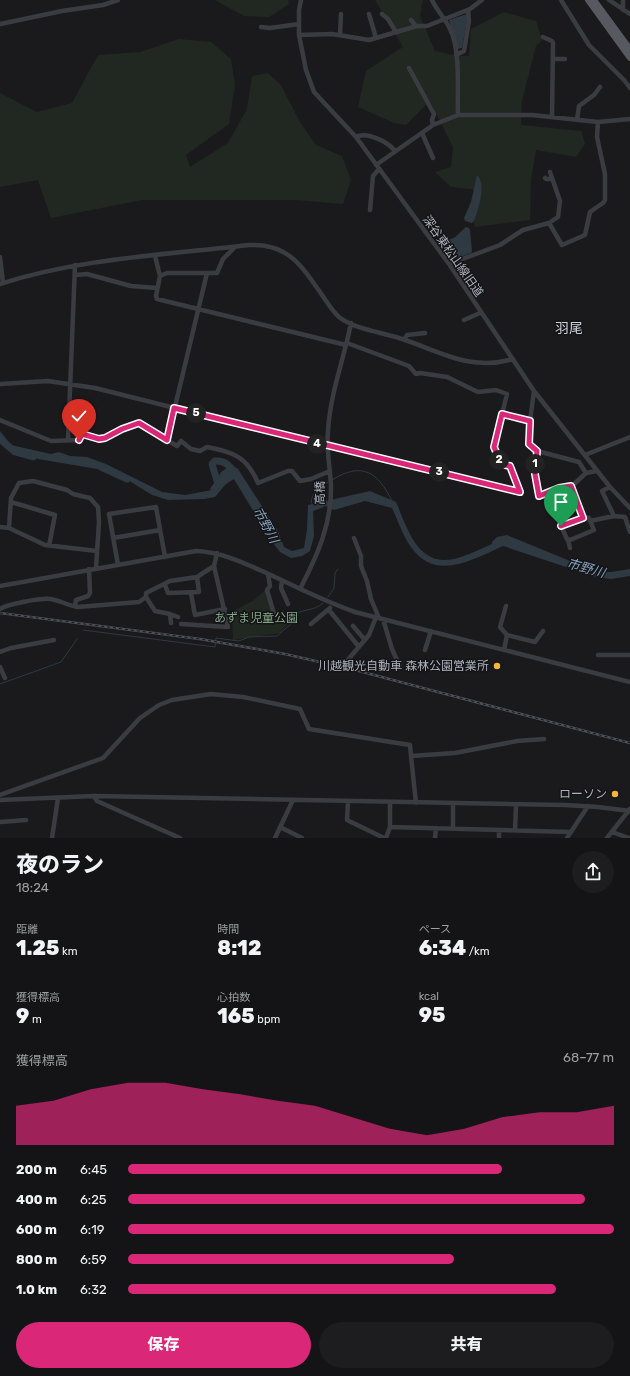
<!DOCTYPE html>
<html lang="ja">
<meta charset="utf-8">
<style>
:root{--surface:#141416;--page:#1d1d1f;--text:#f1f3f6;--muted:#9d9ea1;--accent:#db2777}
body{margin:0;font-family:Rubik,"Noto Sans JP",sans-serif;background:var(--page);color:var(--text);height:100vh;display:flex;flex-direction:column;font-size:15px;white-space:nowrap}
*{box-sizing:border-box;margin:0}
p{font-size:13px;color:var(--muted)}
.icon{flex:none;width:22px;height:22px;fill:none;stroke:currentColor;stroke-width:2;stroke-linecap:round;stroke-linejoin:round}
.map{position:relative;height:838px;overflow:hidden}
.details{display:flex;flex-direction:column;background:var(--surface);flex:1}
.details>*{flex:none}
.pin{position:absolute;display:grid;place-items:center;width:34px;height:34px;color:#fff;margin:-41px -17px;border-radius:50% 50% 50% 0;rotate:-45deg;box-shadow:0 0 4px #0007}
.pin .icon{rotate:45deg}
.km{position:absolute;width:20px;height:20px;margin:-10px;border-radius:50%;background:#222;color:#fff;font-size:11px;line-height:20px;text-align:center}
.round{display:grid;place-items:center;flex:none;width:42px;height:42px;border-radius:21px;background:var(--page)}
.head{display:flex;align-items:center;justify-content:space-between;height:68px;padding:0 16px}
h1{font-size:22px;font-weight:800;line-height:30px}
.stats{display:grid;grid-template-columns:repeat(3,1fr);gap:6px;height:68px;padding:4px 16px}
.stats div{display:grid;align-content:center}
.stats b{font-size:20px;font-weight:800}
.stats small{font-size:11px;font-weight:400}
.stats p{font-size:11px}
.chart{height:112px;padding:8px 16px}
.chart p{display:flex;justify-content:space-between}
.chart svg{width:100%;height:72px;margin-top:4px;fill:var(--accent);opacity:.7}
.action{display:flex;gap:8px;margin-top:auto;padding:8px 16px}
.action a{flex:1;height:46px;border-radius:24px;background:var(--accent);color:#fff;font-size:16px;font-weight:800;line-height:46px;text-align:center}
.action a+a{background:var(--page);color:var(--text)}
ul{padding:0 16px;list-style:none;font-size:13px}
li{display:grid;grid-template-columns:64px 48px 1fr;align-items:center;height:30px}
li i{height:10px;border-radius:5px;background:var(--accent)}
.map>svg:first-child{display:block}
.green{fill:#202821}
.water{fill:#2f3941}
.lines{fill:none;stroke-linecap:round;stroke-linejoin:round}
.stream{stroke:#2f3941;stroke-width:1}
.river{stroke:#2f3941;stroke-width:7}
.minor{stroke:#3b3c42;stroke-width:4.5}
.major{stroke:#575961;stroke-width:6}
.rail-casing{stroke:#4e5057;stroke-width:2.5}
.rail{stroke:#151518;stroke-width:1;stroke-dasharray:3;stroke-linecap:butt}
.route-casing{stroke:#fff;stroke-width:8}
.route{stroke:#db2777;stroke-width:5}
.poi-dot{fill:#f6b739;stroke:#151518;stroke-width:1.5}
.labels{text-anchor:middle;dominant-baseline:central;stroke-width:3;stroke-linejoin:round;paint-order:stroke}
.street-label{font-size:12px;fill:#adb1bc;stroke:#151518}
.park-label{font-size:12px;fill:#83a786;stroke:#151518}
.poi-label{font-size:12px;fill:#adb1bc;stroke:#151518;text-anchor:end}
.water-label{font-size:13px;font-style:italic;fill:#849fb7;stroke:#151518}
.quarter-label{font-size:14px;fill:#ced0d8;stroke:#151518}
</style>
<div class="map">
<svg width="630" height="838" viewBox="0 0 630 838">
<rect width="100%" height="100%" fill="#1a1a1d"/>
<path class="green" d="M215,0H288L289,4L269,17L244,16Z
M375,0H423L420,16L435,51L457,56H469L471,29L504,12L536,21L542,40L536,46L522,101L521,125L581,131L585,144L576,157L536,150L531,180L530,220L475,227L472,213L478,190L451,187L435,172L451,167L453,147L430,101L406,125L394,123L358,107L366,71L403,47Z
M179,39L211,42L231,59L235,85L229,124L186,155L190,167L228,143L247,109L252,76L268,73L281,85L300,122L316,145L342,156L351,180L343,204L296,200H142L51,218L38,180L0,187V93L37,112L72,103L98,55L140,52Z
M265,590L274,616L283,611L290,622L280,633L233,640L232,612L254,600Z"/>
<path class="water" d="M467,14V21L462,48L457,49L449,20Z
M477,175C487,185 478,209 474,221L472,223L465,221L464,218L471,202Z
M466,227L469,228L470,230L472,251L471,253L452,260L441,246V242L454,238Z
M0,431L11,445L51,454L59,452L70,456L87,457L106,464L162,492L185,495L212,490L221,472L231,465L238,469L278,531L284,547L292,551L304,548L307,530L308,505L370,491L396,502C407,527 417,567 454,559C467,556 480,549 492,544V542L497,537L507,535L597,572H611L630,569V576L611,579L596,577L503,546C472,560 435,582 411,547C403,536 398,521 392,508L365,501L334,510L326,506L313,511L314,536L310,551L302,556L291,558L280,552L270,539L234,479L226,484L215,497L204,499L168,500L152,495L115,472L32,458L10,451L0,441Z"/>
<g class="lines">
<path class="stream" d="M332,480C362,461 378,472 392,501
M311,503C312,492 319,488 328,482
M328,597L334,588L335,573L338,569
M83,630L215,647L216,638L239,641L249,637L277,636L292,623V617C300,608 314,612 323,603
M0,684L61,662L77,639"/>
<path class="river" d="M0,439L15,452L33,457
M101,467L127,479
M214,489L218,484L212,464L215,461C224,460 229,465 234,472"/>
<path class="minor" d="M301,0L299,10V35L306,70L314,92L356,137L449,264L534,391L610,487L630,508
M432,0C437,11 445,18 450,29C461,51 457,90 458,115
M561,0L589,45L624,80L630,88
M609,0L630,14
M623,10V0
M369,14L376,38
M382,14L388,19L396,32
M411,20L416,26
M0,24L62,11L103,5L118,0
M261,27L270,28L299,24
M299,35L332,34L369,40L417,26H427L470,9L482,0
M340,35L341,14
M543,37L552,41L553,43L552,117
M456,55L464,51L469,21L468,10
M553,59H565
M409,68L434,114L432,120L433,125
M577,120L579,106L594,95L600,87
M422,133L433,158
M356,137C367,131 388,142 395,151
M376,165L433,125L458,115H532L598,122L630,119
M545,178L546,179H552
M370,210L373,176L379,169
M549,223L562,245L585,235L590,212L603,203L605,200V174L597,137L598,122
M155,256L160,276L156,296L157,299L346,345
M0,257L3,283
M449,264L500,245L523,230L549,223L558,217L560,201L550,172
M75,275L87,274L131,286L157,288
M160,276L167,273H217L223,259L235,247
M0,284C80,258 166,255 249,245C288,243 302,266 322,295C327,302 332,311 339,317C354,329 380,332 399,338C438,350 469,372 513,359
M464,320L480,313
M404,340L407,335L425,333
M0,384L48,381L95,388L327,446L520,492L510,466L501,464L494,447L507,394L496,390L478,392L447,377L420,373L416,374L409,366L347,343
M534,391L530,421V447L537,451L579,462L586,473
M502,414L530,421
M0,420L51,441L79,440L82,435L99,439L105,438L122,429L139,423L177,446L181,441L191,449L200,451L207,447C234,452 247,457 258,483L288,471H292L300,481L311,479L330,471
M68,440L75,265
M167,440L207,273
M537,451L535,474L539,496L559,488L573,485L586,473L597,471
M585,455L630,437
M571,486L583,518
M610,487L602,491L614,516L625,517L630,532
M11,502L55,515L49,546
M585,517L589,518L594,530L570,540L567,539L561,526Z
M590,521L614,516
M0,527L9,528L45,545L97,551
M9,528L11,498L19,483L33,481L67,490L73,494L90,498L98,507L99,522L96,568
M113,538L160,530
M354,538L361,556V566L367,581L371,599L379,618
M568,540L570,548
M118,565L109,514L156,507L165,557
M268,574L270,586L267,590L274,614
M282,581L281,588L288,604
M165,585L168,593L199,592L197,577
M0,586L196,551C223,552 246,564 271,575C298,588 326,602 355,612L630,682
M300,589C317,556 332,524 331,485C330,467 326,449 328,431C330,394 344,359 351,323
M191,593L195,615L225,609
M146,597L155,611L170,614L171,623
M75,606L76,600L88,596L90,593L89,569
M0,609C7,604 41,598 50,599C60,600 68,606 78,607L139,602L146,597V593L170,581L197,577L214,566L217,553
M329,610L359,647
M170,614L178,617
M383,619L392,649L400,667
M181,624L228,627L214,566
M311,624L330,608
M353,626L365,640
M507,635L535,642L543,631
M425,650L431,631
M504,650L507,635L500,627L506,606
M0,652L11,648L54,640
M598,655H630
M346,662L369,635L376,617
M0,667L5,678
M0,795L103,758L140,718L159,705L172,700L211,694L243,697L300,709L309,729L410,745L411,756
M94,796L97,801L180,838
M0,800L94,796L565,805L598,807L630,811
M348,802L347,820L384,838
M416,803L411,756L455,753L517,741L544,739
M0,822L26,820
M280,827L302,838
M390,827L571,832
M453,829V803
M515,830L516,805
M612,832L629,838
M52,838L58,798
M275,838L293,800
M386,838L390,827V802
M435,838L436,828
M499,838V830
M567,838L588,806
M607,838L630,809"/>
<path class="major" d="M588,0L630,58
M594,0L630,49"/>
<g class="rail-casing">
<path id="rail" d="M0,613L200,639L285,654L359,671L630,743"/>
</g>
<use href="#rail" class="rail"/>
</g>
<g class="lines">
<g class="route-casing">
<path id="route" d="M79,440L82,434L99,439L105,438L122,429L139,423L167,440L174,408L520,492L510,466L501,464L494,447L502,414L530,421L529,444L537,451L535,474L539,496L559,488L571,486L583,518L561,526"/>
</g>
<use href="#route" class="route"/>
</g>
<g class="poi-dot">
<circle cx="497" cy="666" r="4"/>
<circle cx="615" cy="794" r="4"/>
</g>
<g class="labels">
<g class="street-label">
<text transform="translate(453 256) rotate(55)">深谷東松山線旧道</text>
<text transform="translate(320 493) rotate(-89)">高橋</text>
</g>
<g class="park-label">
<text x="256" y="618">あずま児童公園</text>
</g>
<g class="poi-label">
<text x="489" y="666">川越観光自動車 森林公園営業所</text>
<text x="607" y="794">ローソン</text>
</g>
<g class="water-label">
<text transform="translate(266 525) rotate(62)">市野川</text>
<text transform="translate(586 568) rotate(16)">市野川</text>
</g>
<g class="quarter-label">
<text x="569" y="328">羽尾</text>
</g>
</g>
</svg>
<div class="pin" style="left:561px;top:526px;background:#1e9e55"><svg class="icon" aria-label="arrive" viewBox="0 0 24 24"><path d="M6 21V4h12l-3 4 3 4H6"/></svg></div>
<div class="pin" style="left:79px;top:440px;background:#d93025"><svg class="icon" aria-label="check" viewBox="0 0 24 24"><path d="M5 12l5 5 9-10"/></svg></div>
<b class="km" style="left:535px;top:464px">1</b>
<b class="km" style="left:499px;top:460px">2</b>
<b class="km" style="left:439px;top:472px">3</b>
<b class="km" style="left:317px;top:444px">4</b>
<b class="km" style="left:196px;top:413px">5</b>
</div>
<section class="details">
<div class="head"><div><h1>夜のラン</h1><p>18:24</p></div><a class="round"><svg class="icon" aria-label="share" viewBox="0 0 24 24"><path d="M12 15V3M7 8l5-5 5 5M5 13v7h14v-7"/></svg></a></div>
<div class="stats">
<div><p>距離</p><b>1.25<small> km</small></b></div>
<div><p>時間</p><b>8:12</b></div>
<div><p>ペース</p><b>6:34<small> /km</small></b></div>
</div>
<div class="stats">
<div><p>獲得標高</p><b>9<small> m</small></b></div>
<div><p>心拍数</p><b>165<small> bpm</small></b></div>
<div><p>kcal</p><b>95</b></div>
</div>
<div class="chart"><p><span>獲得標高</span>68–77 m</p>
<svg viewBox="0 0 160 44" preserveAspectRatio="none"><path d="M0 44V20L10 17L20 10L30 6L40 6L50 10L60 13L70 17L80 20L90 27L100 34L110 38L120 34L130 27L140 24L150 24L160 20V44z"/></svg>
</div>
<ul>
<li><b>200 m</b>6:45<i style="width:77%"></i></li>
<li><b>400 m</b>6:25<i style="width:94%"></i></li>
<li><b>600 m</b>6:19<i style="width:100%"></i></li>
<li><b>800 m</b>6:59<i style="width:67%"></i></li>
<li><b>1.0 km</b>6:32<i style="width:88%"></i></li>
</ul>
<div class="action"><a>保存</a><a>共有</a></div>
</section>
